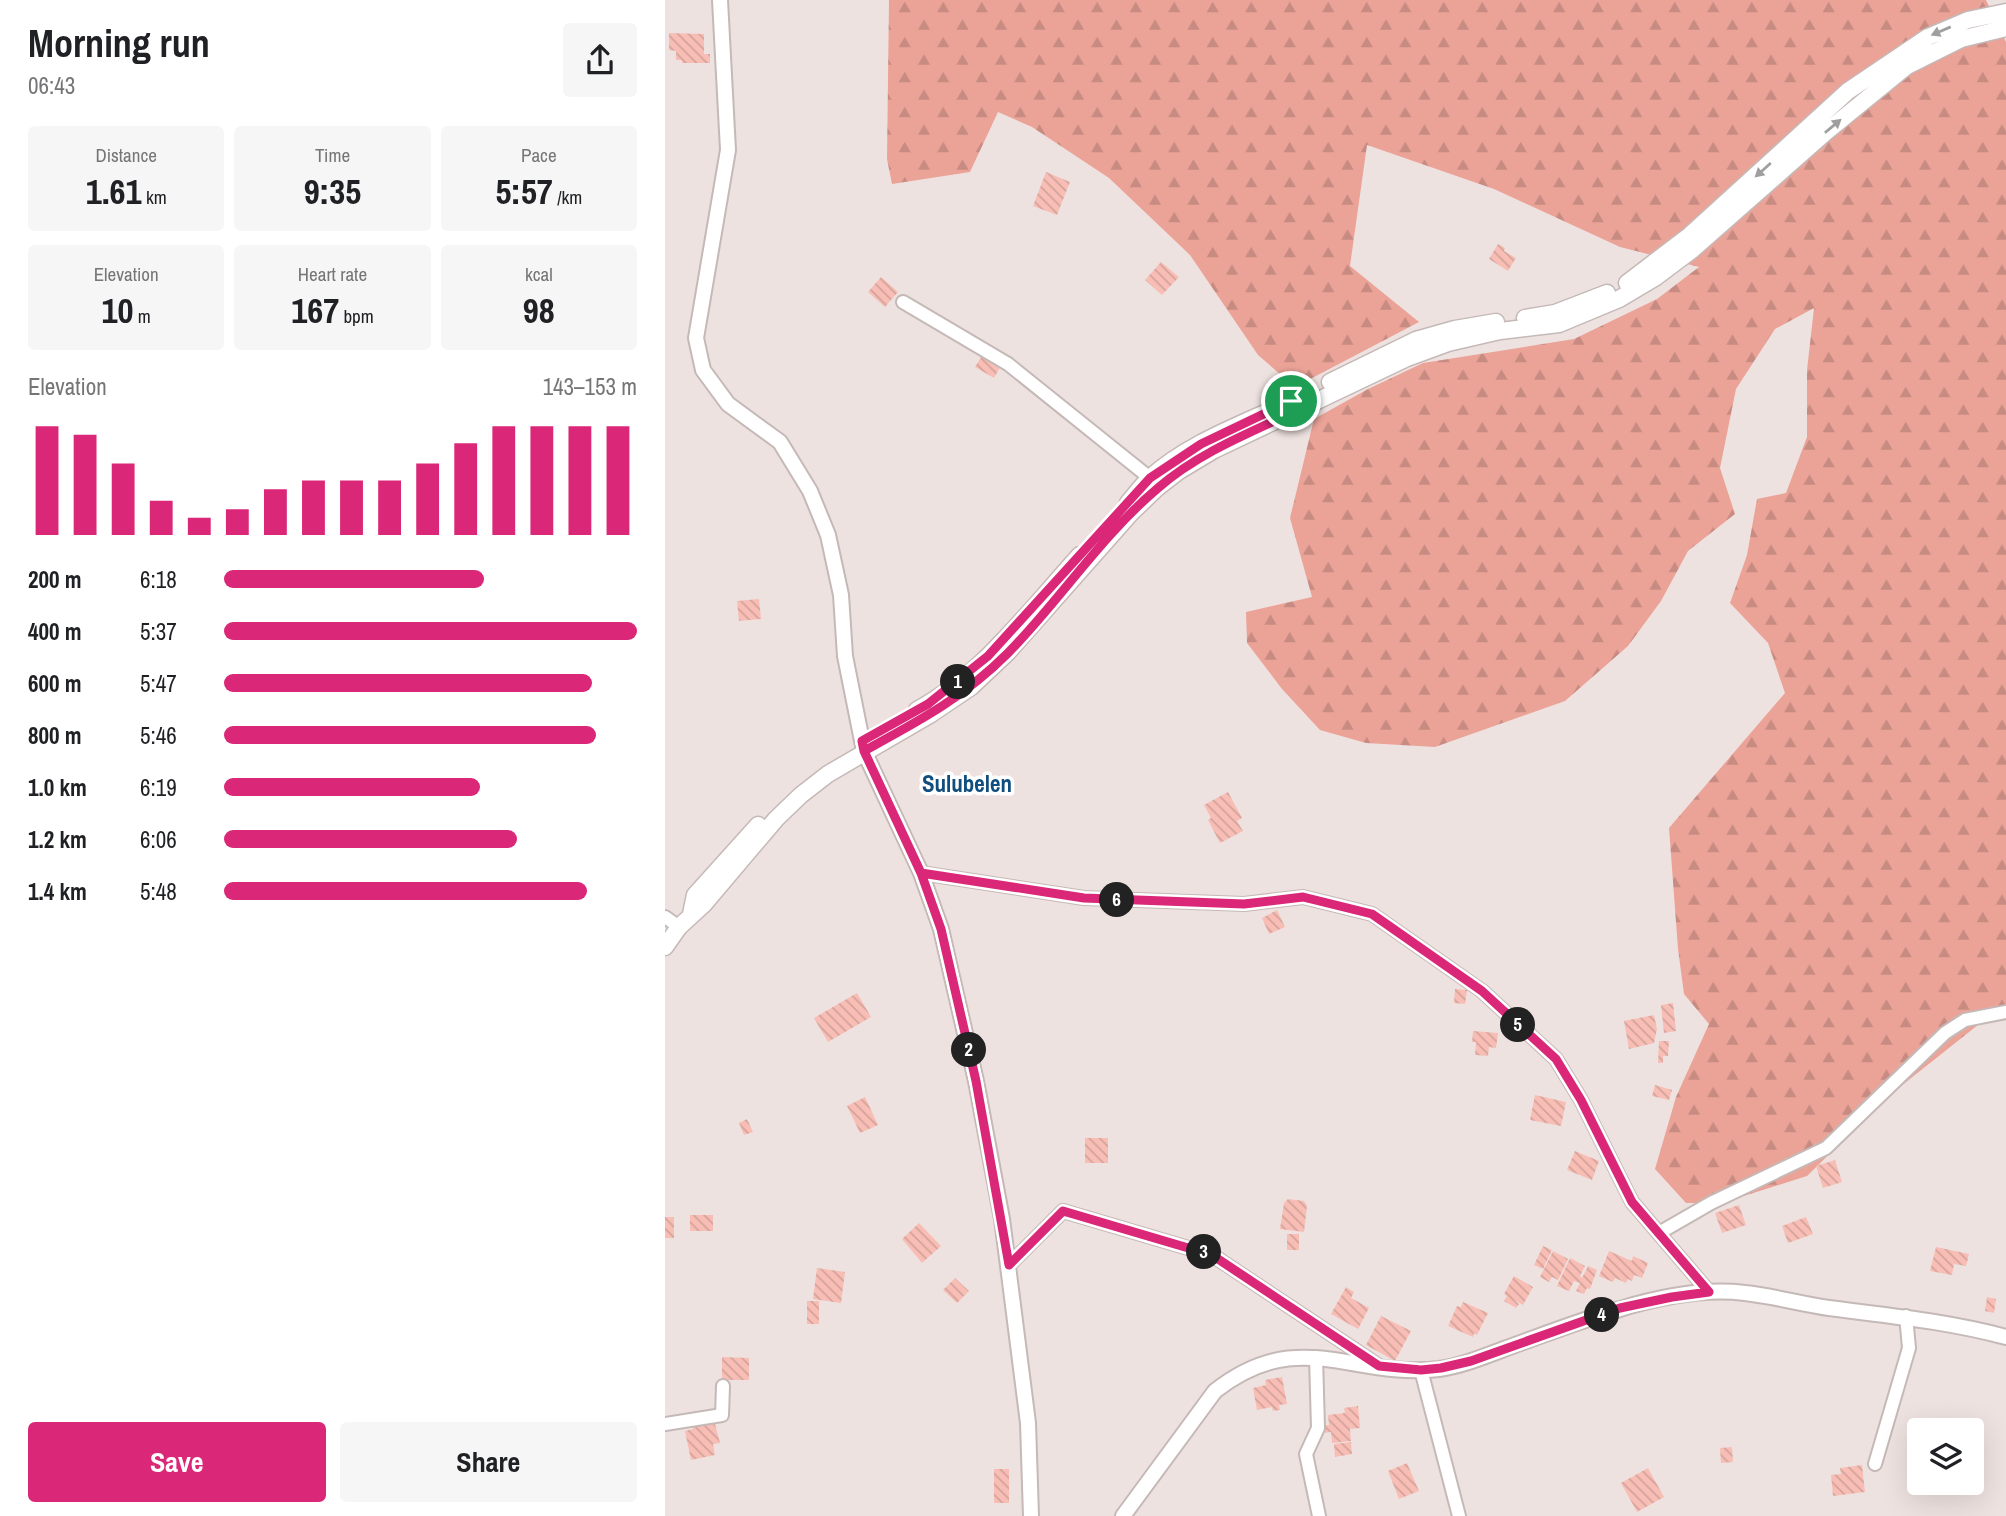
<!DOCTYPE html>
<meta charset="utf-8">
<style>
:root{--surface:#fff;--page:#f6f6f6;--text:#202124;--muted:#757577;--accent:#db2777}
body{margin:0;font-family:"Archivo Narrow",sans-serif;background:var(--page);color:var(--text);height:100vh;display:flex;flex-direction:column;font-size:26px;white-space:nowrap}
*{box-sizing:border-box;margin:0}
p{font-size:23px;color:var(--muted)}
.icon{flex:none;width:38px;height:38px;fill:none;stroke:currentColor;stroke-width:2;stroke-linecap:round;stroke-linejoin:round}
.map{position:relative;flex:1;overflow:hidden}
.sheet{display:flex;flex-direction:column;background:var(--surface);width:665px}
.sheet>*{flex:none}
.buttons{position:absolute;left:1242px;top:1418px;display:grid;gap:14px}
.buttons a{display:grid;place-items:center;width:77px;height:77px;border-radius:7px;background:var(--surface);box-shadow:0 7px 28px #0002;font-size:35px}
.pin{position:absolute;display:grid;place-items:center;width:60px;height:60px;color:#fff;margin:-30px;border:4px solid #fff;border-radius:50%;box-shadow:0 2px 7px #0007}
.km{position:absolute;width:35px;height:35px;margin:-18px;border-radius:50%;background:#222;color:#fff;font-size:19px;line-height:35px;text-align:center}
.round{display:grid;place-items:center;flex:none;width:74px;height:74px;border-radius:7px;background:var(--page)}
.headline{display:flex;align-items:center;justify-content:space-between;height:119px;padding:0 28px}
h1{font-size:38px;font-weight:700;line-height:52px}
.figures{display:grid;grid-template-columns:repeat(3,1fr);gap:10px;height:119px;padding:7px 28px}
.figures div{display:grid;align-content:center;border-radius:7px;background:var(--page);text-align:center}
.figures b{font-size:35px;font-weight:700}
.figures small{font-size:19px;font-weight:400}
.figures p{font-size:19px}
.chart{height:196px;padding:14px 28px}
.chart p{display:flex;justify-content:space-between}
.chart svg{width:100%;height:126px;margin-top:7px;stroke:var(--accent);stroke-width:6}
.cta{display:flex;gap:14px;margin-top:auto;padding:14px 28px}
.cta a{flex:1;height:80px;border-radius:7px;background:var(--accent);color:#fff;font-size:28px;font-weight:700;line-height:80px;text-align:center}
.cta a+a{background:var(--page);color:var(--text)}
ul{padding:0 28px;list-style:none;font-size:23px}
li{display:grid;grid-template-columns:112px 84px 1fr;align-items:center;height:52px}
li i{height:18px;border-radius:9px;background:var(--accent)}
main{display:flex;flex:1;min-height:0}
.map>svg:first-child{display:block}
.forest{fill:url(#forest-firs)}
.building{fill:url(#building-back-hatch)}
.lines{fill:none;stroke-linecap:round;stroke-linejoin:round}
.minor-casing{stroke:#c5b9b7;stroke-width:16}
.tertiary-casing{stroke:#c5b9b7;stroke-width:18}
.secondary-casing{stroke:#c5b9b7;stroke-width:19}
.minor{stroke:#fff;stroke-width:12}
.tertiary{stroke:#fff;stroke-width:14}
.secondary{stroke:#fff;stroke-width:16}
.oneway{fill:#a09f9f}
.route-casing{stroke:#fff;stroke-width:14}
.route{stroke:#db2777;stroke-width:9}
.labels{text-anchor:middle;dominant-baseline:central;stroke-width:7;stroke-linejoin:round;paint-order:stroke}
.neighbourhood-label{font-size:23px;font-weight:bold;fill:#0f4e7e;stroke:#fff}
</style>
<main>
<section class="sheet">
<div class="headline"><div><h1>Morning run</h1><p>06:43</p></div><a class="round"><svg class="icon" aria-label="share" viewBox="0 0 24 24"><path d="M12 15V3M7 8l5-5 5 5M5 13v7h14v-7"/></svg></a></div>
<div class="figures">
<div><p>Distance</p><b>1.61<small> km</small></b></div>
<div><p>Time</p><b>9:35</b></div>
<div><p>Pace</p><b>5:57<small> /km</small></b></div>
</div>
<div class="figures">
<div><p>Elevation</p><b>10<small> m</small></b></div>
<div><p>Heart rate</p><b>167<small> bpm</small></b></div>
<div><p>kcal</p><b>98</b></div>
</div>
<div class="chart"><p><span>Elevation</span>143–153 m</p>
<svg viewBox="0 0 160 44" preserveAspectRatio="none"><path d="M5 44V6M15 44V9M25 44V19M35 44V32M45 44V38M55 44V35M65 44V28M75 44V25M85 44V25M95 44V25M105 44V19M115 44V12M125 44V6M135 44V6M145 44V6M155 44V6"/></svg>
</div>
<ul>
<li><b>200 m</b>6:18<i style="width:63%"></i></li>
<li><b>400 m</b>5:37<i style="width:100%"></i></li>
<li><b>600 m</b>5:47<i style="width:89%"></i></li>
<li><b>800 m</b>5:46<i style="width:90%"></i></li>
<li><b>1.0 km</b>6:19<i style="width:62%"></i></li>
<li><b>1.2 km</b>6:06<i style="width:71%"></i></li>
<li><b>1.4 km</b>5:48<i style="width:88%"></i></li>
</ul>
<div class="cta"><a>Save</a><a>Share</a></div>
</section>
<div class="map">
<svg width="1341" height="1516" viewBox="0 0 1341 1516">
<defs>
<pattern id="forest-firs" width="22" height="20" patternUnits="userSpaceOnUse" patternTransform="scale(1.75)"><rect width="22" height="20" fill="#eba398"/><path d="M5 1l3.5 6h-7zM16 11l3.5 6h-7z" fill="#c88b82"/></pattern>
<pattern id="building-back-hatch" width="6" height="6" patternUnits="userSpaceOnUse" patternTransform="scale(1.75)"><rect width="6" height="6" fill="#f8beb5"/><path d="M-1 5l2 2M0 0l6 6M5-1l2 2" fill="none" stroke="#d4a29a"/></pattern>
</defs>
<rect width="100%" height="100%" fill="#eee2e0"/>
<path class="forest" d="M224,0H1321L1341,42V1010L1328,1013L1226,1094L1142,1176L1057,1203H1021L990,1169L1011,1097L1044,1024L1019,994L1013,949L1004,828L1120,693L1103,643L1065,603L1082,555L1092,499L1121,493L1142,437V370L1149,308L1110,329L1071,389L1055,468L1070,514L1023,551L996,601L963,646L900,701L770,747L701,743L655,730L617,689L582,643L581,612L647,597L625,518L649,419L703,389L758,363L909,339L992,299L1034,267L955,247L829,189L702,145L685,266L754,322L630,387L593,355L525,255L444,178L367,127L333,112L305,172L227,184L222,159Z"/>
<path class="building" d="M4,33L39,34V54H45V63H17V60H11V51L4,50Z
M381,172L405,182L392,215L368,206Z
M833,244L840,248L839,251L851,258L843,271L824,259Z
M496,262L514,277L497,295L480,280Z
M216,277L233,292L220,307L203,292Z
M318,354L337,364L329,378L310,367Z
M94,599L96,619L74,621L72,601Z
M563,792L577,818L572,821L578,831L555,843L543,820L546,818L539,805Z
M612,910L620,927L604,934L597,918Z
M790,989L802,990L800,1004L789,1003Z
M192,993L206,1017L163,1042L149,1018Z
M1008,1003L1011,1031L999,1033L996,1005Z
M989,1015L992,1029L989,1043L964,1049L959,1021Z
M808,1031L833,1033L831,1048L824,1047L823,1056L810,1055L811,1042H807Z
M994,1041H1004L1003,1056H998V1063H993Z
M990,1085L1007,1090L1004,1100L987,1096Z
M870,1095L901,1102L896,1126L865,1120Z
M200,1097L213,1125L195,1133L182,1106Z
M82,1119L88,1132L79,1135L74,1123Z
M420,1138H443V1163H420Z
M910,1151L934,1161L927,1180L902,1170Z
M1170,1160L1177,1182L1158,1188L1151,1166Z
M623,1199L639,1201L642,1206L639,1232L615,1229L619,1203Z
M1074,1205L1081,1225L1057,1233L1050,1213Z
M25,1215H48V1231H25Z
M0,1217H9V1238H0Z
M1141,1217L1148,1234L1123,1243L1117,1226Z
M254,1223L276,1246L257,1263L237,1239Z
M622,1234H634V1250H622Z
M878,1246L887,1250L878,1269L869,1265Z
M1271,1247L1304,1254L1301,1266L1289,1264L1287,1275L1265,1271Z
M888,1251L903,1259L893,1280L887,1277L884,1282L875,1277Z
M944,1251L967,1261L968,1256L983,1263L977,1278L969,1275L967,1281L963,1279L961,1283L950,1278L948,1282L934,1276Z
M905,1258L920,1266L915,1276L917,1278L923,1266L932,1270L925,1289L922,1288L919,1294L911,1291L915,1283L909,1281L904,1291L892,1286Z
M152,1268L180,1272L176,1303L148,1299Z
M849,1276L868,1287L858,1305L849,1300L854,1304L851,1308L839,1301L842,1296L839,1294Z
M290,1278L304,1291L292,1303L278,1290Z
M681,1287L689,1292L686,1298L704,1308L693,1329L666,1314Z
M1322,1297L1331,1299L1329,1313L1320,1311Z
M142,1301H154V1324H142Z
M798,1302L823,1313L812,1335L809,1333L808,1337L783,1326L792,1306L796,1307Z
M716,1316L746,1331L730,1361L701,1345Z
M57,1357L84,1358V1380H57Z
M617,1377L622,1404L614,1405L615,1410L608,1411L607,1407L592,1410L588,1388L601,1385L600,1380Z
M693,1406L695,1428L685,1429L686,1441L667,1443L666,1432L660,1433L659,1425H664L663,1415L680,1413L679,1408Z
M50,1424L55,1443L48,1444L50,1455L26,1460L20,1431L28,1429L27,1427Z
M686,1442L687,1454L670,1457L669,1444Z
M1067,1447L1068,1462L1056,1463L1055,1448Z
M742,1463L754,1491L734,1499L723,1471Z
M1197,1465L1200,1492L1168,1496L1166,1475L1176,1474L1175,1468Z
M983,1468L999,1497L972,1512L956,1483Z
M329,1469H344V1503H329Z"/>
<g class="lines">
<g class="minor-casing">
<path id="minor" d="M238,302L343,364L485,478
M256,873L419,898L579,904L638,897L707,914L817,991L891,1059L916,1100L967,1202L1044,1292
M0,917L14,927
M994,1233L1046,1203L1161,1148L1280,1033L1300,1020L1341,1012
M344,1265L398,1211L547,1255L714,1366
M651,1357L653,1428L641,1454L654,1516
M756,1370L794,1516
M0,1424L57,1415L58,1386
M1210,1464L1244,1348L1241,1316"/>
</g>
<g class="tertiary-casing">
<path id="tertiary" d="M55,0L63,150L31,338L38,370L63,404L115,442L145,491L163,535L176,595L180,656L199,751L256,873L276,929L311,1081L337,1219L363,1423L366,1516
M458,1516L550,1391C634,1325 686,1379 774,1369C796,1366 818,1357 839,1349C878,1335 916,1320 955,1309C994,1297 1039,1288 1080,1293C1108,1296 1136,1304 1164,1308C1225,1316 1281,1321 1341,1337"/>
</g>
<g class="secondary-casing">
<path id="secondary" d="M962,283L1025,235L1183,91L1263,37L1303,20L1341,12
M860,318L890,313L942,293
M665,382L751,340L790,329L831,322
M463,503C470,495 477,485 485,478C522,444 575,425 620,404
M252,710C318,674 365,610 415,555
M26,914L30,895L93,825
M0,947L14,927L39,904L111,819L136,795L163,774L266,714L306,687L343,652L466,513L492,488L514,471L549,450L742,358L783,343L835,331L894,324L954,299L991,277L1027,250L1161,132L1242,66L1296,39L1341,28"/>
</g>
<use href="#minor" class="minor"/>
<use href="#tertiary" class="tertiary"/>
<use href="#secondary" class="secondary"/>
</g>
<defs><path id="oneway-solid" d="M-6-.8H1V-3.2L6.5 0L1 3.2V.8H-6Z" transform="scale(1.75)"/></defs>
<g class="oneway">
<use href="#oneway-solid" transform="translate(1276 31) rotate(157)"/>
<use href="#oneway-solid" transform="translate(1168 126) rotate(-40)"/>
<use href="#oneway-solid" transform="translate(1098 170) rotate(138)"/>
</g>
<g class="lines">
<g class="route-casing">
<path id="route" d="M626,401L536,444L485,478L323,656L263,704L197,741L199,751L256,873L276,929L311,1081L344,1265L398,1211L547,1255L714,1366L756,1370L776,1368L806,1361L955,1308L1007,1297L1044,1292L967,1202L916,1100L891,1059L817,991L707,914L638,897L579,904L419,898L256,873L199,751C254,721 298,698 343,653C395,600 436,536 493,488C533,453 584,433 631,411L626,401"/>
</g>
<use href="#route" class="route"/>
</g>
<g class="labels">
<g class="neighbourhood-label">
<text x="302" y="783">Sulubelen</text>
</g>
</g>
</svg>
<div class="buttons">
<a><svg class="icon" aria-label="layers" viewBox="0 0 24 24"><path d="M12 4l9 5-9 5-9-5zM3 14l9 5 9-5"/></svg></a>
</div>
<div class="pin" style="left:626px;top:401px;background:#1e9e55"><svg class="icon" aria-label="arrive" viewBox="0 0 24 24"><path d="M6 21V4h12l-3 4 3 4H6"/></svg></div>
<b class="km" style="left:293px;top:682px">1</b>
<b class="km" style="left:304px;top:1050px">2</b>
<b class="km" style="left:539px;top:1252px">3</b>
<b class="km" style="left:937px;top:1315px">4</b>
<b class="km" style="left:853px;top:1025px">5</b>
<b class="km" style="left:452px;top:900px">6</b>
</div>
</main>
